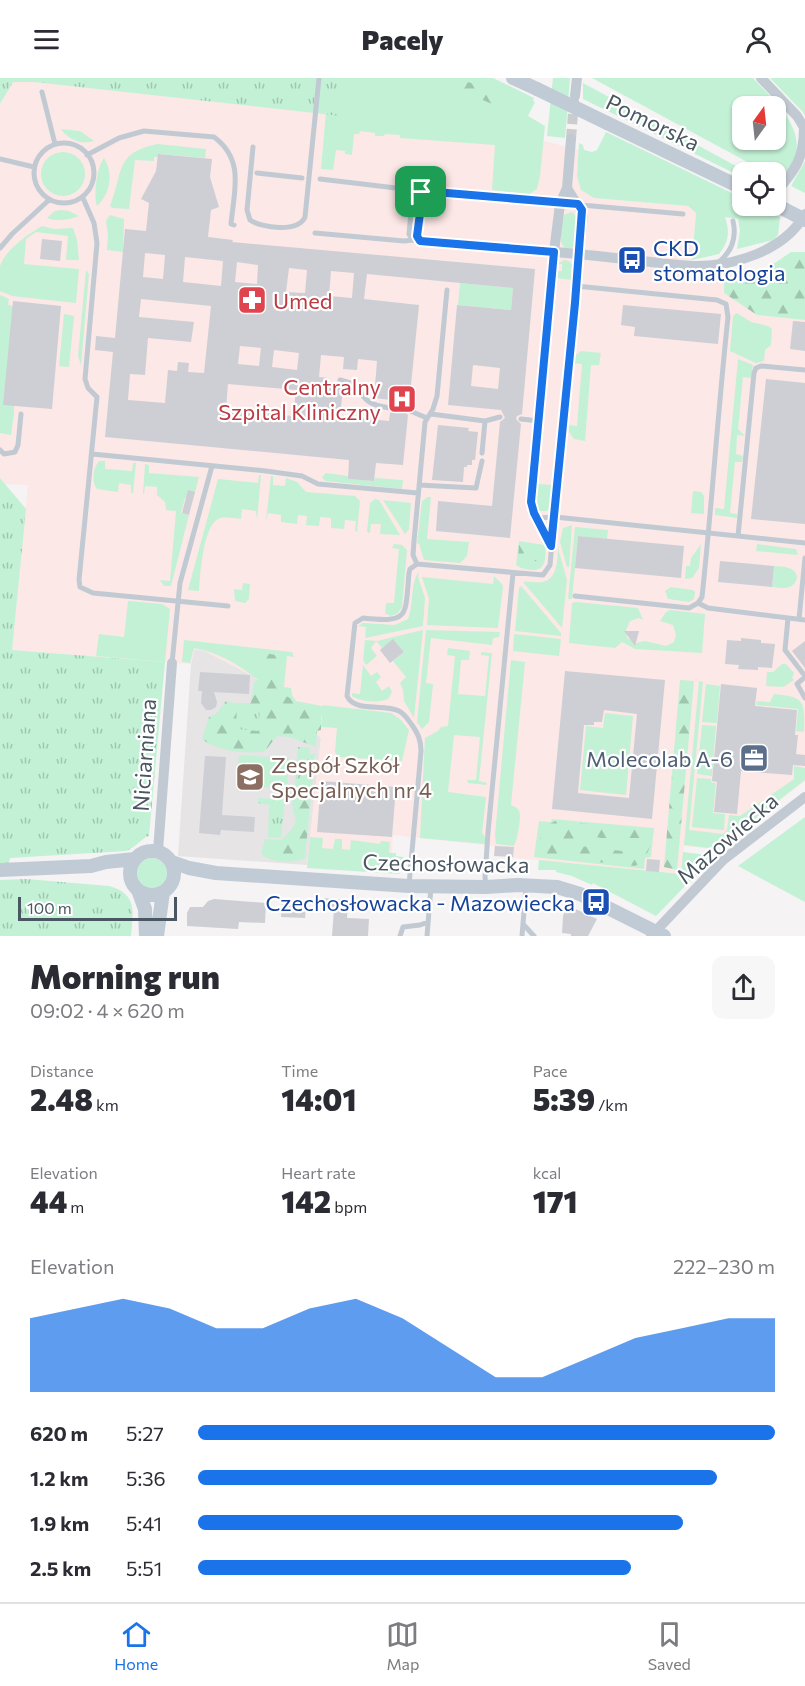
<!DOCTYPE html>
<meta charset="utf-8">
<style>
:root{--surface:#fff;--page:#f7f7f7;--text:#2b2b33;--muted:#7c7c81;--line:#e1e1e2;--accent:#1a73e8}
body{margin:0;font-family:Commissioner,sans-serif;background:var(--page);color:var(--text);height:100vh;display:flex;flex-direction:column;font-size:22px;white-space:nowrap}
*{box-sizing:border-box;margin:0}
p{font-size:20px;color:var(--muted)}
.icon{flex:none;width:33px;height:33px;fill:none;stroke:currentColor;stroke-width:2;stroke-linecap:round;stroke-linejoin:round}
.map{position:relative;height:858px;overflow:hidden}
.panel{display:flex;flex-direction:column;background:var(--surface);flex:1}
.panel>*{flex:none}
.needle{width:39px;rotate:15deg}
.controls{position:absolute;left:732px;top:18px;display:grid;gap:12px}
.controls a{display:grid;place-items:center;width:54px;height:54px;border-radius:12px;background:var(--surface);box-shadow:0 2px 4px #0004;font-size:30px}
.scale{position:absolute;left:18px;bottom:15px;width:159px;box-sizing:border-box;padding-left:6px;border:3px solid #4a5661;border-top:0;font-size:16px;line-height:21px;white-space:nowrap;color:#4a5661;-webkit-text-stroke:4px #fff;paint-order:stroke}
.pin{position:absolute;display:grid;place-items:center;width:51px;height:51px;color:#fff;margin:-26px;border-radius:12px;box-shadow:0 3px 9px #0006}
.round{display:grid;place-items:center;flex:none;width:63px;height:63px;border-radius:12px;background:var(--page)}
.headline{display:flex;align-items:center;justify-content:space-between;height:102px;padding:0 30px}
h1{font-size:33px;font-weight:800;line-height:45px}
.metrics{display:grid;grid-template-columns:repeat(3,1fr);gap:9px;height:102px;padding:6px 30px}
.metrics div{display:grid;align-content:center}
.metrics b{font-size:30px;font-weight:800}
.metrics small{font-size:16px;font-weight:400}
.metrics p{font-size:16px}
.chart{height:168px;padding:12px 30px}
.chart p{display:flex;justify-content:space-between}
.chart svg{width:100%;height:108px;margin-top:6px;fill:var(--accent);opacity:.7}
ul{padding:0 30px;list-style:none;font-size:20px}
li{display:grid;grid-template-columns:96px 72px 1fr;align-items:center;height:45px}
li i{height:15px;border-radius:8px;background:var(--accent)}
header{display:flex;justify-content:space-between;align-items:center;height:78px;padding:0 30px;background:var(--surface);font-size:27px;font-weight:800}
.menu{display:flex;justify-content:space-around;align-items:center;height:84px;border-top:2px solid var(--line);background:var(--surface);font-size:16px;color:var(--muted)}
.menu a{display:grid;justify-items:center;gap:3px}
.menu .selected{color:var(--accent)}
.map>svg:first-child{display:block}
.education{fill:#e6e4e5}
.medical{fill:#fce8e6}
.green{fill:#c3f1d5;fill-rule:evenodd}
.forest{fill:url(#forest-firs)}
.park{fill:url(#park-tufts)}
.building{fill:#cdcfd5;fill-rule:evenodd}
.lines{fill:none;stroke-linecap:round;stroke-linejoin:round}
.street-tunnel{stroke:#caccce;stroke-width:10;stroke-dasharray:10 5;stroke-linecap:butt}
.lane{stroke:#c1cad2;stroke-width:5}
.street{stroke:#c1cad2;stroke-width:10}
.secondary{stroke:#c1cbd6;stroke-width:14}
.secondary-bridge{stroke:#c1cbd6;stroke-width:14}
.route-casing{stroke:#fff;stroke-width:12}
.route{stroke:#1a73e8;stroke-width:8}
.labels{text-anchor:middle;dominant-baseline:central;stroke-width:4.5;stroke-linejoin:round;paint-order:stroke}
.street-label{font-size:22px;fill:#4a5661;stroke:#fff}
.transit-label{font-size:22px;fill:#164399;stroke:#fff;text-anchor:start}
.health-label{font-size:22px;fill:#be3a42;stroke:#fff;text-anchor:start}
.service-label{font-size:22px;fill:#4e5e75;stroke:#fff;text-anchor:end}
.education-label{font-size:22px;fill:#785e54;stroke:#fff;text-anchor:start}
</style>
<header><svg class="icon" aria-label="menu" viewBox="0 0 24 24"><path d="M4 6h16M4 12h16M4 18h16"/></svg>Pacely<svg class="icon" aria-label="person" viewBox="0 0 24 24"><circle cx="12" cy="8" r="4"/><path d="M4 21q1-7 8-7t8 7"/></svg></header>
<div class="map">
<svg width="805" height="858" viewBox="0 0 805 858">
<defs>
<pattern id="forest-firs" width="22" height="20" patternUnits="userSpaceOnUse" patternTransform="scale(1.5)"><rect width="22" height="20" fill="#c3f1d5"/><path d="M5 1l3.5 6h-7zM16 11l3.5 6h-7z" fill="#a0c6b0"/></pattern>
<pattern id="park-tufts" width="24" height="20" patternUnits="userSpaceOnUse" patternTransform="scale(1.5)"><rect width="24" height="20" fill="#c3f1d5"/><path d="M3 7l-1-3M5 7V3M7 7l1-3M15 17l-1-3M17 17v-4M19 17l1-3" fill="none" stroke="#a0c6b0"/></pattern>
</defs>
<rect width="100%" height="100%" fill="#f5f3f3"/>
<path class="education" d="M194,571L204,572L253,598L321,660L307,787L178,778L191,586Z"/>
<path class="medical" d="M13,4H34L521,57L579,72L577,98L594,120L688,128L696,135L690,199L724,202L725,215L757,237L805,242V703L716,771L684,768L682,796L494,778V768L393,757L391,789L307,787L321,660L253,598L204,573L195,571L191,586L12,572L28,407L5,406L0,400V26Z"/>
<path class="green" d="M329,0H493L534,20L533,23L535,24L528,38L545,48L540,98L537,111L529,116L492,112L495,67L400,60V57L385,56L384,58H375V55L360,53L359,56H354L352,77L345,76V73L336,72L333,92L321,91Z
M553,0H570L565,60L547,58Z
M592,0H753C771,20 805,48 795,79C790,89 786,95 776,98V94H766ZM742,28H776V62H742Z
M770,0H805V38L802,33Z
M583,5L747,94H742V99L583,21Z
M61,51L80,53L94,63C81,67 69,62 61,51Z
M606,54L742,120V128H757L780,139L778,157L773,162L737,171L740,153L738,141L725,139C730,153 729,164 719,176L692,182L696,135L688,128L594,120L581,112L577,98L579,65L583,67L584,72L592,74L597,72Z
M158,66L206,71L205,80L158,76V79H154V83L135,82L129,131L112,130L110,128C124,93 114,75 158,66Z
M41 96a22 22 0 1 1 44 0a22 22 0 1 1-44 0Z
M104,80C114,95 110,117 97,128C93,117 97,89 104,80Z
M805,83V115L791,108Z
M61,132L69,133L79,138C68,142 58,144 47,140L55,133Z
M572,134L578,140L576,165L572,170H565C557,162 562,148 564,137Z
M110,137L124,141L123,174L107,172L108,158L106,143Z
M42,148L54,151L73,150L77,162L79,182H66L68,158L36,154L26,161L24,186L79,191L76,225L12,218L0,213C0,206 0,195 0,188C6,171 27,157 42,148Z
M564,182L569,183L573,188L571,195L572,202L556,200L557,193H562V186H558Z
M86,192L89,196L81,287L78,278Z
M460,205L513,210L511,232L458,227Z
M0,217L9,221L8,227L13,228L14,335L11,357L0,355Z
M737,235L751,244L768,248L772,251L771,267L765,272L764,283L756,285L730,273L733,238Z
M64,236L74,238L69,289L59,288Z
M581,273L601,275L599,287H591L585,363L574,361L569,354L568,347L577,348L582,286L574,285V279Z
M738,281L753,287L751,300L743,299L738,351L745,358L737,357L736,376L743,378L742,384H735L730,435L737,436V440L715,437V430L724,431Z
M99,383H105V391L132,393L133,385H136L133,415H131V407L119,405L118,414L97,411C91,404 93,390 99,383Z
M145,386L149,387V395L199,399L193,422L185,420L181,435L189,437L171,508H164L160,502L170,503L176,433L166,432L165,424L157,417V409L145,408L144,416H143Z
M326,395L348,398V401L374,403L375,400L403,402L402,411L325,403L322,399Z
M259,397H261L257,442L256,433L242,431L241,441C234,440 224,438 218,441C203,449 200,497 199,513L188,512L218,401L258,405Z
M271,398H273V407L285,408L286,400L297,404L306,414L355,418L360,423L357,454L355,453L356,443L345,442L344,451L331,450V440L320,439L319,448L306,447L307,438L298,437L297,446L281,444V437L268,435L266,443Z
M537,406L554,407L552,427L547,433H540L535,427Z
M693,413L701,414L704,418V436L691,435Z
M428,419H431L427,461L469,464L467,478L460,485L424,482L419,466L417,465L422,423Z
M375,421L379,422L400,457L380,456L381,446H371L370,455L367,454L370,425Z
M383,422L411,425L409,451L405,456Z
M572,447L569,489H567L560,464L563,450Z
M575,449L608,452L607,461L578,458L572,521H568Z
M519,463L544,467L546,469C545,474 546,481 544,485C540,496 523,492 516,487Z
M394,466L402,467L407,472L402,529L397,536L390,538L385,535L386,525H394L399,471L392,470Z
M701,466L699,490L692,500L685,501L686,488H690L691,480Z
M757,466L796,471L798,477L756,473Z
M558,470L567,502L562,550L523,504C529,503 536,505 543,504C558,500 557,482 558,470Z
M774,488C783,489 796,488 797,500C793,513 783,510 772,509Z
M419,493L418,499L425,520L423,548L365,560L366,549L358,548L363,545L395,547L408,541C414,526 410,506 419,493Z
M494,498L502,506L503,509L498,550L427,547L429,521L422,499L493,506Z
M243,505L250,506L249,521L245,525L235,523L234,511L242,512Z
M521,508L561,555V558L515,553L519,510Z
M671,509L693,512L695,514L694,521L689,524L668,521L665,513Z
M128,523L162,526L170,531L165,584L96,578L99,556L124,559Z
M576,524L638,530L643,542L639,540L630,543L626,552L627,560L636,565L645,563L666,568L674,564L676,557L673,547L660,543L666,534L670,532L705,536L702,575L635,571L622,564L615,570L569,565L572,525Z
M423,552L414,640L404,623L403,612L400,605L406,599L393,583L404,574L394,562L382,570L376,563L371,570L377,578L366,587L363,582L365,562L377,563Z
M426,552L500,554L499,559L493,560L492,567L431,560L426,605L433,606L429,644L422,651L417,644Z
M514,556L561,561L559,578L513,573Z
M184,562L292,574L294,579L287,578L284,609L291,610L292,617L296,623L290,630C263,605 231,576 194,570L190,585L182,584Z
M448,570L470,573L469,582H461L458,616L485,618L489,578L481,577V574L492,575L479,703L487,705L486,707L468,705L467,702H476L480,659L454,657L448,714L486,719L482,755L485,759V766L420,760L425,660L438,653L441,649L448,648L455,578L447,577Z
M511,582L525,584L511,727C513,728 518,730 519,733C522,738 517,763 514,768L496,766L495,757Z
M782,586H786L794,595L792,600L794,602L783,609L766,608L767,594H773Z
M363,587L371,598L377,594L381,599L376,604L382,613L389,608L392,614L388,621C378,625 361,624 352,618V615L360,616Z
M699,603L703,604L689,752L723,756L727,752L729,737L740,738L794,701V688L805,690V702L716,771L684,767Z
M706,606L720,608L717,645L702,644Z
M774,616C805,619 805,623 804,654L796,653L798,631L756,627L757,623L770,624Z
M323,627L391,635L401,642L409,652L402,683L338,679L335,674L337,650L321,649Z
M605,635L633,638L626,717L580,712L586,648L603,650Z
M702,647L716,648L712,698L697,696Z
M239,677L289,680L287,711L236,707Z
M697,700L711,701V704L716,705L713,735L725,736L724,752L692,749Z
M805,739V824L738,788Z
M552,741L654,750L651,779L645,780L644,791L534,779L539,743L551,744Z
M310,759L323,760L322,770L333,771L335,761H342V771L350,772L351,762L380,766L381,763L390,764L389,775H396V778L403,779V787L399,796L307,790Z
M683,774L714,778L656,838L593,805L592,807L572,798L556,794V792H538L539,782L681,796Z
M137 795a15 15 0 1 1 30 0a15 15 0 1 1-30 0Z"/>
<path class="forest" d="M433,0H463L468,4L500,15L505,23L504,27H494Z
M791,174H805V242L757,237L724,215V202L747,204Z
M520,464L539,467L542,473L541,484L535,483L531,485L524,479L521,481L518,480L519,466Z
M266,575L275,577C281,588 276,600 280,615L296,623L327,629L328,632L321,639V652L317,653L316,669L290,659L277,658L265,673C246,677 217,673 202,661L209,639L216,636L226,623L234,625H251L254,604L262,600Z
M680,602L694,603L677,792L664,789Z
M315,675L305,780C294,786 271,785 261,776L265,761L281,762L291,752L296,744L292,726L305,679Z
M555,743L643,751L648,754L643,760H601L578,755L573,757L575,763L572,767L630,774L637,765L646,764L650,766C649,775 643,784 635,788L542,778L539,767L541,751Z"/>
<path class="park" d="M0,0H345L341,38L34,4H13L0,26Z
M0,400L26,431L12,572L165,584L149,758C143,759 135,770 126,773L10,780L9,785L0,786Z
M237,628L260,630L258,653L236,651Z
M298,669L310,670L307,713L295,712Z
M277,718L283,720L285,723L281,760L268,759L269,727L258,725V720L274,721Z
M26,801L109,808C138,816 133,834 131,858H0V802Z"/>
<path class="building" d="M158,76L212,81L210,99L219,129L211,132L208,159L233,162L232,164L535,191L522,336L517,338L516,341L521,346L510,460L436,453L438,423L492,428L500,344L505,340L501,332L448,327L457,227L511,232L513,210L367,196L364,221L419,227L409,327L405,329L403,332L408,337L403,387L376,385L374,403L348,401L349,382L105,359L113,274L95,272L96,258L115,260L125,151L146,153L149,125L141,121L156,93ZM145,175L165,177L163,201L143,199ZM185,179L223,183L221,208L183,204ZM237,184L258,187L257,206L235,204ZM289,190L307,192L305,215L286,214ZM331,193L354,195L352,220L329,218ZM141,221L211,228L204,295L188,294L189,285L178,284L177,293L168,292L165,325L128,322L130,296L145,297L148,260L191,264L194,244L139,239ZM240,268L261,270L259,288L238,286ZM274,272L299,275L297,292L272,289ZM321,277L344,279L343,291L357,292L358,281L377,283L374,320L391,322V325L395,330L390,335L389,343L340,338L343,310L328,309L329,300L319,299ZM473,287L500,290L498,311L471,308ZM228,306L296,312L293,338L226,331Z
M42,161L62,163L60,183L40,181Z
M13,223L61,228L52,331L3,327Z
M623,227L721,236L718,266L634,258L635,249L621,247Z
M793,243L805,244V273L790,271Z
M766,301L805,305V446L751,441Z
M438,347L469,350L468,353L478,354L475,382H472V387H467V389H464L463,404L432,402Z
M188,412L195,414L189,437L182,435Z
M578,458L684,468L681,500L575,490Z
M720,483L774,488L772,509L718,504Z
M624,553H639L635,568Z
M741,560L761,562V565L775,566L772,590L758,589V592L738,591L739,587L725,586L727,562L741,563Z
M393,561L404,574L390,585L380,572Z
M805,563V590L792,573Z
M565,593L665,602L652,741L552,731ZM604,632L637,636L629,720L578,715L584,647H594V644H602Z
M200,594L250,597L249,616L214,614L217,624L216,629L211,632H206L201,625L202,613H198Z
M721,606L757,610L755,628L797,632L795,657H798L796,676L805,677V688L793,687L792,697L741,693L737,736L714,734L717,704L712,703Z
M205,678L226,679L222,737L255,739L254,754L221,752L220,757L199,755Z
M321,703L396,709L392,759L317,754Z
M495,768L514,769L513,779L494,778Z
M647,781L660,782L659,794L646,793Z
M322,820L348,822L347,840L369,841L368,858H332L334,831H322Z
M214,821L266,825L265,845L239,844L238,851L187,848V835L190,829H203L208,823Z
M282,826L306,828L305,840L281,839Z
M567,827L597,841L588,858H571V856L562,855L563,838Z"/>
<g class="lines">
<path class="street-tunnel" d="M571,61L574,21"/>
<path class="lane" d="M42,14L55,66
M34 95a30 30 0 1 1 60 0a30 30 0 1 1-60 0Z
M253,69L247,132L250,142C262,150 298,155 305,139L319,0
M87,77L119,60L144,53L214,59C245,82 234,113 231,146L234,147
M0,81L34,89
M257,95L302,100
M320,101L413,112L409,156L413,162
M83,120L94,145L97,165L85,301L88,310L97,319L79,502L80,509L93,515L228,528
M315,155L404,163L413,162L554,174L531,424L534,435L551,466
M420,163L416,158L423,113L683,136
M0,170L12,156L49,122
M719,184C732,173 737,160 733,143
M576,208L717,222L726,226L728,239C718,332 712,426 702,519L698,525
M447,212L437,318L433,331L425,344L414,463L413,477L417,486L543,497L550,487L579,176
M340,302L354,306C366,323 368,327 390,330
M408,332L427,340
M431,336L485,343L482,375
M521,341L539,343
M485,343L500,339
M0,372L4,376L15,374L18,367L21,336
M92,376L266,393L302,398L318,406L418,415
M419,407L476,410L482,383
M537,440L555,439L805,465
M738,458L754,295L756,290L761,288L805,292
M575,518L689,530L698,525L708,530L805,542
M788,540L785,572L805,598
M799,541L805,480
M172,585L180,505L212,388
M805,599L797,606L805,620
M409,807L421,673C421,662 418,656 412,647C408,642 405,636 399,633C384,625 355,635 347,618L355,545L363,540C410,545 405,539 409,495L410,491L417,486
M486,809L485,799L488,754L513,495
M523,846L534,858
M400,858L403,849L420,847L428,844
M427,858L431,809
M522,858L526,809"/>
<path class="street" d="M761,0L797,38L805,51
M575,18L577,0
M571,61L567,110L560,126L554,174C581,176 607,179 633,182C653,184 673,187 693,188C732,189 785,173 805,136
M567,110L583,136L579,176
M776,114C796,91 804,80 804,49
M158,773L172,585
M651,858L723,782L805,719"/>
<path class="secondary" d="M513,0L537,11
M607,45L742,110
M776,127L805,142
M130 795a22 22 0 1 1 44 0a22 22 0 1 1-44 0Z
M172,784L189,790L216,795L409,808L486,809L518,807L557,809L580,816L664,858
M0,792L91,788L106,784L135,781
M138,812L145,831L146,858
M157,858L163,814"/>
<path class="secondary-bridge" d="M537,11L607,45"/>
</g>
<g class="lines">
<g class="route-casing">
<path id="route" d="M423,113L578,126L582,132L575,225L551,468L534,435L531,424L554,174L420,163L417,158Z"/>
</g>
<use href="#route" class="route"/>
</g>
<defs>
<g id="bus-square" transform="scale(1.5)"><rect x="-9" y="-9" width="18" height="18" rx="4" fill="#1a4fb4" stroke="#fff"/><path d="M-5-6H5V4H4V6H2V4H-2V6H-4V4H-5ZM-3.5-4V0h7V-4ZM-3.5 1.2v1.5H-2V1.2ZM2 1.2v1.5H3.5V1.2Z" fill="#fff"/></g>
<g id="pharmacy-square" transform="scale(1.5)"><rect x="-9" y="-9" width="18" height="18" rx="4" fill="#e0444e" stroke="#fff"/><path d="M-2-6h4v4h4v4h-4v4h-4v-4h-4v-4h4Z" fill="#fff"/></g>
<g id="hospital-square" transform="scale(1.5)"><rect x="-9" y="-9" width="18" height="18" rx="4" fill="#e0444e" stroke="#fff"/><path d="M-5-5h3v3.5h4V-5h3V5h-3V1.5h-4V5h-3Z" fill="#fff"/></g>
<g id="office-square" transform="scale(1.5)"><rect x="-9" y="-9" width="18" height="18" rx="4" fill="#5c6f8a" stroke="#fff"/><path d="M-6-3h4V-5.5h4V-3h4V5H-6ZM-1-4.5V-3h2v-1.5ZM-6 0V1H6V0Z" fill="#fff"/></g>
<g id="school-square" transform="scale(1.5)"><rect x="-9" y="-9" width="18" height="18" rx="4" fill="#8d6e63" stroke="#fff"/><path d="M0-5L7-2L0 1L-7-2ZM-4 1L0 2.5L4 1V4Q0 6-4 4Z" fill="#fff"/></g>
</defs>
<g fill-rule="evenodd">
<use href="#bus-square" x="632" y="182"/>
<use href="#pharmacy-square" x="252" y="222"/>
<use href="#hospital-square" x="402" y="321"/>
<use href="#office-square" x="754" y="680"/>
<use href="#school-square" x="250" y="699"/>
<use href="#bus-square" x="596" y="824"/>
</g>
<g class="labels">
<g class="street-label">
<text transform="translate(653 44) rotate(26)">Pomorska</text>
<text transform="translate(144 677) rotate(-86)">Niciarniana</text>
<text transform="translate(727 760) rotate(-41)">Mazowiecka</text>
<text transform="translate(446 785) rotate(1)">Czechosłowacka</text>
</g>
<g class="transit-label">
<text x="653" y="169">CKD<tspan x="653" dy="25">stomatologia</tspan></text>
<text x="575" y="824" text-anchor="end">Czechosłowacka - Mazowiecka</text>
</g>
<g class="health-label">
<text x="273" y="222">Umed</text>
<text x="381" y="308" text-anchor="end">Centralny<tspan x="381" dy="25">Szpital Kliniczny</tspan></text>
</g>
<g class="service-label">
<text x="733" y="680">Molecolab A-6</text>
</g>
<g class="education-label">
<text x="271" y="686">Zespół Szkół<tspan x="271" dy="25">Specjalnych nr 4</tspan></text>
</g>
</g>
</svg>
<div class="controls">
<a><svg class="needle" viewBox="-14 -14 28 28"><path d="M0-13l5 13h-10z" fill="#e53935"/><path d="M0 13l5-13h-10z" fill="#7c7c81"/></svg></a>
<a><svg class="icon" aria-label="locate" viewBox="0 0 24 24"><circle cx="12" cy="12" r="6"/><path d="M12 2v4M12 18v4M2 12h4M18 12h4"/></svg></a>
</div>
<div class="scale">100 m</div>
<div class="pin" style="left:421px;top:114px;background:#1e9e55"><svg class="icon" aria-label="arrive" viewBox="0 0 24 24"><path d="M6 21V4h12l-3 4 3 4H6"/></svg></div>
</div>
<section class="panel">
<div class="headline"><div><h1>Morning run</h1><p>09:02 · 4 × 620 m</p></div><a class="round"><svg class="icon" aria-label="share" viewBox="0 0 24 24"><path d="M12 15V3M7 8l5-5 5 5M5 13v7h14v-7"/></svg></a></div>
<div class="metrics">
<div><p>Distance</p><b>2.48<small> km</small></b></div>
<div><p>Time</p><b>14:01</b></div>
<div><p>Pace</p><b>5:39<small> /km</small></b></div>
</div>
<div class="metrics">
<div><p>Elevation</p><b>44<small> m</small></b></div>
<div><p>Heart rate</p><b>142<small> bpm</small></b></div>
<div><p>kcal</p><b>171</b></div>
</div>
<div class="chart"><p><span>Elevation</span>222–230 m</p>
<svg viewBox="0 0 160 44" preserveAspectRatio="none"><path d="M0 44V14L10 10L20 6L30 10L40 18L50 18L60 10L70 6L80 14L90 26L100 38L110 38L120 30L130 22L140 18L150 14L160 14V44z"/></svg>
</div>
<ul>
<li><b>620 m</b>5:27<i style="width:100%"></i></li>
<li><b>1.2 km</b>5:36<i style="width:90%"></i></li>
<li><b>1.9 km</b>5:41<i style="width:84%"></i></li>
<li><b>2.5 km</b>5:51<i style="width:75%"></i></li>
</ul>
</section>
<nav class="menu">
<a class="selected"><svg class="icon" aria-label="home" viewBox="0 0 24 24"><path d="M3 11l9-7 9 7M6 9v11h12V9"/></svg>Home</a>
<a><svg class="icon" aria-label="map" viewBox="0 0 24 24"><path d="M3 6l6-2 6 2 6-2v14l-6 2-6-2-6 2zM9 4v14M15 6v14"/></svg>Map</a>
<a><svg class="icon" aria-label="saved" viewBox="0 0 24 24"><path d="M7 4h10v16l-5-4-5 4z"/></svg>Saved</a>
</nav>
